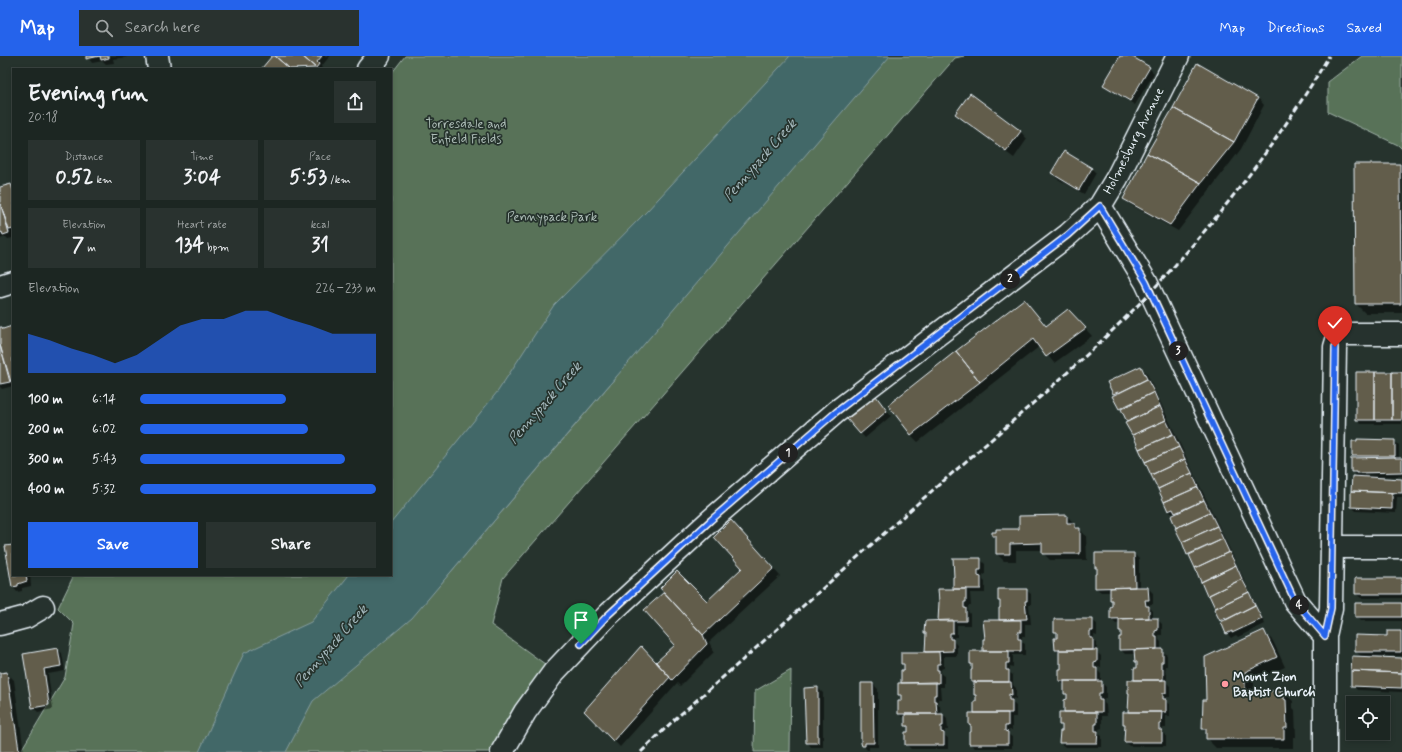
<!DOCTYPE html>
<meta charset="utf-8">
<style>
:root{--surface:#1c2622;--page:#29322f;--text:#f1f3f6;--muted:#a0a5a5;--line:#3a4340;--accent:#2563eb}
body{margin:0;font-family:Mynerve,sans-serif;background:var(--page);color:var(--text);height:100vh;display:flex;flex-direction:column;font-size:15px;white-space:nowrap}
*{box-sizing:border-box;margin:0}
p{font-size:13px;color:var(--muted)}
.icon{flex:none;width:22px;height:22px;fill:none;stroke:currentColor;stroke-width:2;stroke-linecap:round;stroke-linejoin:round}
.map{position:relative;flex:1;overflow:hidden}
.sheet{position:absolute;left:12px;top:12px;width:380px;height:508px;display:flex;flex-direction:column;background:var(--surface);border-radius:0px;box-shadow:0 2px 6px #0003,0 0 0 1px var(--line)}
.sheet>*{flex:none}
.fabs{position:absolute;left:1346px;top:640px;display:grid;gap:8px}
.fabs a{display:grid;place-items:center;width:44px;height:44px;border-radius:0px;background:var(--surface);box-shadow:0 2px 6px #0003,0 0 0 1px var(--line);font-size:20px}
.pin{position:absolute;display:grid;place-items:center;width:34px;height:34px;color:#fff;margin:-41px -17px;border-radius:50% 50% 50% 0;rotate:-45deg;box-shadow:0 0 4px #0007}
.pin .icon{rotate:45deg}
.km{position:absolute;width:20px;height:20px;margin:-10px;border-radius:50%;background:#222;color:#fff;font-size:11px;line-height:20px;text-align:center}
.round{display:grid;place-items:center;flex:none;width:42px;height:42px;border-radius:0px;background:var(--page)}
.overview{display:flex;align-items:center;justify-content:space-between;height:68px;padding:0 16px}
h1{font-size:22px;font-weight:700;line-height:30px}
.metrics{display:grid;grid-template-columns:repeat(3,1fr);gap:6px;height:68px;padding:4px 16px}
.metrics div{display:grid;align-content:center;border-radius:0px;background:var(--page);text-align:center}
.metrics b{font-size:20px;font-weight:700}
.metrics small{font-size:11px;font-weight:400}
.metrics p{font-size:11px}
.chart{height:112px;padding:8px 16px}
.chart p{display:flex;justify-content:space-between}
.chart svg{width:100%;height:72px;margin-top:4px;fill:var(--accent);opacity:.7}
.button{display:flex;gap:8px;margin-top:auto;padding:8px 16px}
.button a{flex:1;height:46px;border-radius:0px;background:var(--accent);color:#fff;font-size:16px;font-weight:700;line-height:46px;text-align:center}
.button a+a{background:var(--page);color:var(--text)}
ul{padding:0 16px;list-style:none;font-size:13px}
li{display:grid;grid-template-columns:64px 48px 1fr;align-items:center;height:30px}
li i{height:10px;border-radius:5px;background:var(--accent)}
header{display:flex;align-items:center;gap:24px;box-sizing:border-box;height:56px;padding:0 20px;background:var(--accent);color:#fff}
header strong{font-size:19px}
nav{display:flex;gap:22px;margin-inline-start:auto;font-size:14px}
.search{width:280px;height:36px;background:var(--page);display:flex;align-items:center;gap:10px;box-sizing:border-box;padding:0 14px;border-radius:0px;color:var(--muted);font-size:15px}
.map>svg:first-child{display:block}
.green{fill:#587258;stroke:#a0b2a8;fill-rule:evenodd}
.water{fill:#436767;stroke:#859ea1}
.shadow{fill:#0007}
.building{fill:#625d4b;stroke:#e8f1f8}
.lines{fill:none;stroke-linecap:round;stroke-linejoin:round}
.street-casing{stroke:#e8f1f8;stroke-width:25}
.street{stroke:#26332d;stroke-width:22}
.rail{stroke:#e8f1f8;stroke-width:3;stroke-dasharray:6 3;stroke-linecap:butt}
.route-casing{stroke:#fff;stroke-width:8}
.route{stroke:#2563eb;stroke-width:5}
.poi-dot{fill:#ff9aa2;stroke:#26332d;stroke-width:1.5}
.labels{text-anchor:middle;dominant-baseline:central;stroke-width:3.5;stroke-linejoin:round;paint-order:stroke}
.park-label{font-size:13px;fill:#aebeb8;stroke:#26332d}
.street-label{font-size:13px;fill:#e8f1f8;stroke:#26332d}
.poi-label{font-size:13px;font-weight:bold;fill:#e8f1f8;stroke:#26332d;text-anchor:start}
.water-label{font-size:14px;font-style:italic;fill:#a6babe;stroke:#26332d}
</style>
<header>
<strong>Map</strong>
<div class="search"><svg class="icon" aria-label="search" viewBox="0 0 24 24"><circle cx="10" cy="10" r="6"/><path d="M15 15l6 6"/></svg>Search here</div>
<nav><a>Map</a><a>Directions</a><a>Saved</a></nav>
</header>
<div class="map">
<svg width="1402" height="696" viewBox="0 0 1402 696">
<rect width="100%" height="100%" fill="#26332d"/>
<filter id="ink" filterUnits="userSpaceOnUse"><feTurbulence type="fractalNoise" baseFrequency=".025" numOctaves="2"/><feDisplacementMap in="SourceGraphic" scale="8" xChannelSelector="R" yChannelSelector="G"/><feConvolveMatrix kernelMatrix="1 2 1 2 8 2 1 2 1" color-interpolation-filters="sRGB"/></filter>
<g filter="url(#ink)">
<path class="green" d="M405,0H964L955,2L503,522L491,569L549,611L516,650L490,696H20L65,621L74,568L58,552L74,519H391V18ZM616,321L438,531L429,524Z
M1362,0H1402V93L1398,89L1328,56V26Z
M791,614L790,696H754L755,635Z"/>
<path class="water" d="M790,0H890L570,375L412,562L313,645L286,696H199L244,597L311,566L349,519H391V467L498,335L554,249L647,155Z"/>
<path class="shadow" d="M87,0H126L127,1L113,3L114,7L106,8L103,5L92,7Z
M273,0H330L321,11L323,13H262Z
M1121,0H1129L1149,12L1154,17L1135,49L1109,33L1104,29Z
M970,39L1021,76L1027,83L1014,102L963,64L956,58Z
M1258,42L1264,49L1241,93L1178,175L1131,149L1124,142Z
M1400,109L1402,112V257H1365L1356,248Z
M1092,113L1096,117L1084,138L1056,122L1052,117Z
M10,129L13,131V182L8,183L6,181L0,183V132Z
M1024,244L1046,271L1075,261L1092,280L1054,307L1040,290L918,386L911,379L889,349Z
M0,272H2L4,274L12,272L13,273V330L2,333L0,331Z
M1141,312L1146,316L1265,568L1238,581L1236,579L1231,582L1227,577L1212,543L1208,539L1177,473L1174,459L1169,455L1135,381L1133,379L1128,366L1114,340H1115L1113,338Z
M1402,317V368H1361L1357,363Z
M880,346L891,360L865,382L848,363Z
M1394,385L1399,389V403H1402V420L1374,421V422L1402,424V441H1397L1396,457L1356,455L1352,451L1353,421L1358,422L1352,416L1356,403L1353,400Z
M1067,460L1086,480L1087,504H1050L1043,497V494H1016V505H1004L997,498V484L993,480Z
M738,473L780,520L709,586L714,596L680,630L677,627L620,691L585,655L656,607L676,589L707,547L744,512Z
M13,490V519H30L31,530L22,532V535L17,536L13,531L7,491Z
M1134,498L1139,503V532H1148L1153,537V548H1150V552L1153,555V563H1157L1162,568V579H1159V584L1161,586V594L1167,599V610H1166L1165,616L1167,618V627L1170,630V641H1167V646L1170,648V660H1166V672H1163V676L1166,679V690H1129L1125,686L1126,670L1124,668L1129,657L1130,638L1129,637L1135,625L1138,608L1135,606V598H1125L1120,593L1122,582L1120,567L1116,568L1111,563V552L1113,551L1111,536H1101L1096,532L1098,514L1096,512Z
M980,503L985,508V519L983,518V524L985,526V537H970L971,550H968V555L970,558V569H957V581H954V586L957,589V600H944V612L941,613V618L944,620V631H940L941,643H938V648L940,650L941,659H943L947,663L948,674H945V680L948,682V693H911L906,688L909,673L906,670V662H904L899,658L902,641L899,639L905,615V610L902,608L926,597L927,578L939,566L954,534Z
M1402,523V542H1361L1356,538Z
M1026,534L1031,538V549H1029L1031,568H1025V580H1022V586L1025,588V599H1013V612L1010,611V617L1013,619V629L1016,632V643L1013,642V647L1016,650V661H1012V674H1009V679L1012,681V692H975L970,688L977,645L975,629L972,626V615H973V609L971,608L984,596L986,584L1000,565V553H1001V547L999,545Z
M1402,548V565H1361L1356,560Z
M1092,564L1097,568V580L1094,579V584L1097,587V596L1101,600V611H1098V615L1101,618V626L1106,631V642H1104V647L1106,649L1107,660H1102V672L1099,673V678L1102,680V691H1065L1060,687L1063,676V671L1060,668L1065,657L1068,640L1065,637V630L1060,625L1062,609L1060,607V598L1056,594L1058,578L1055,575Z
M1264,576L1273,585L1285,611L1254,625V636H1283L1293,645V652L1295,654L1296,681H1293V692H1216L1207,683V677L1203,673L1207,645Z
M1401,576L1402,577V600H1376V602L1402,603V636L1357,634L1352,629L1362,601L1356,596Z
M57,593L62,597L65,615L48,618L53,653L38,656L33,651L24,598Z
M7,617L14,624L24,696H0V618Z
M873,628L878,633V691H869V694H867L863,689Z
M818,632L823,637V691H811L807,686Z
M1373,644L1376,646H1384L1388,651V675H1383V647H1356Z
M1357,677H1377V680H1360Z"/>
<path class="building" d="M86,0H109V2L101,4L100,0L86,3Z
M272,0H275L290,13H263L262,12Z
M275,0H302L316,12L290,13Z
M302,0H322L317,6L319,8L316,12Z
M1120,0H1131L1150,11L1130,45L1103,29Z
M1197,7L1258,42L1234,86L1173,52Z
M970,37L1021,75L1006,95L955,58Z
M1173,52L1234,86L1201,127L1147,97Z
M1064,95L1092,112L1079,134L1051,117Z
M1147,97L1201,127L1170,169L1123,143Z
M1354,108H1400L1401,248H1355Z
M11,128L13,135V173L9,174L0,146V131Z
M0,146L9,177L3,179L2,176L0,177Z
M1024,243L1046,270L1068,253L1086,272L1046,301L1033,283L980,326L956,295Z
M12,270L13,326H11L0,289V271H2L3,273Z
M0,289L10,326L0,328Z
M956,295L980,326L911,379L888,349Z
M1141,310L1147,323L1119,337L1118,336L1113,338L1107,326Z
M1356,316H1375V364H1356Z
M1375,316H1392V364H1375Z
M1392,316H1402V364H1392Z
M1147,323L1154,336L1119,353L1112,340Z
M1154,336L1160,350L1127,366L1121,353Z
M876,340L887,355L860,378L847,363Z
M1160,350L1166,364L1132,379L1125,367Z
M1166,364L1173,378L1139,393L1133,379Z
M1173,378L1179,391L1145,406L1139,393Z
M1357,383L1395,384V400H1352V385H1357Z
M1179,391L1185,403L1151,419L1145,406Z
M1395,401V402H1402V416L1356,417V416H1351V402Z
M1185,403L1192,417L1158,433L1151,419Z
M1192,417L1198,431L1164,446L1158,433Z
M1352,420L1402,423V437L1351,435Z
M1198,431L1204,444L1175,457L1173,453L1168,455L1164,446Z
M1351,435L1392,437V453L1351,451Z
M1204,444L1210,456L1176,472L1171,460Z
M1210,456L1217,470L1182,486L1175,472Z
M1067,459V467H1075V472H1080V498H1042V487L1010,488V498H996V480H992V476H996V473H1019V460Z
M731,464L774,512L703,579L660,532L677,515L707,545L742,512L714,481Z
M1217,470L1223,483L1187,499L1182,486Z
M1223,483L1229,496L1195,512L1189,499Z
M13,489V519H26L27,525L18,528V530L12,531L5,490Z
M1229,496L1236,509L1201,526L1195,512Z
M1095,497H1134L1135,531L1095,532V518H1097V512H1095Z
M953,502H981V514H978V520L981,521V533H953V521H954Z
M1236,509L1242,523L1207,540L1201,526Z
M1355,522H1402V538H1355Z
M1242,523L1249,536L1215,552L1209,539Z
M1135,531H1148L1149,544H1145L1146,550H1149V562L1110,563V551L1112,550V544H1110V532Z
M938,533H966V546H964V552H966V565H938L939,546Z
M998,533H1027V545H1025L1027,563L999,564V552H1000V545H998Z
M664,536L703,579L707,588L672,624L656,606L675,589L644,554Z
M1249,536L1255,549L1226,564L1225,562L1220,565L1214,553Z
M1355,547H1402V561H1355Z
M1255,549L1262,563L1232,577V575L1226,578L1221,566Z
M1149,562H1158V574L1155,575V581H1157V593L1119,594V581H1121V575H1119V563Z
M1054,563H1093V575H1090V582H1093V594H1055L1054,582H1057V576H1054Z
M953,564V577H950V583H953V595L925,596L926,577H924L925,565Z
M983,564H1021V576H1018V583H1021V595H983V583H985Z
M1264,574L1277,601L1245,616V635H1284V643L1286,644L1287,672H1284V683H1206V673H1202L1203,644H1206L1205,601Z
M1387,575H1401V596H1355V579L1387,580Z
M641,590L670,621L613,685L584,655Z
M58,592L61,610L44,613L49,649L32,652L23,598Z
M1157,593H1163V606H1161V612H1163V624H1134V612H1137V606H1135L1134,594Z
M1059,594H1097V606L1094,607V612H1097V625H1059V613H1061V607H1059Z
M970,595H1009V607H1006V614H1009V626H971V614H972V608H970Z
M901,596H939L940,608H937V614H939V627H901V614H904V608H901Z
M1352,600L1402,602V617L1351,615Z
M1351,615L1402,617V632L1351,630Z
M7,616L18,687L19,696H0V617Z
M1128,624H1166V637H1163V643H1166V656H1128L1129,637H1128Z
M1064,625H1102V637H1099V644H1102V656H1064V644L1067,643V638H1064Z
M936,626V639H934V645H936L937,658H898V645H901V639H898V627Z
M974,626H1011L1012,639L1009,638V644H1012V657H974V645H976V639H974Z
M861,627H873L874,687H865V690H862L861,687Z
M818,631V687H806L804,632Z
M1355,642L1374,643L1373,645H1384L1383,671V647H1355Z
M1350,649H1353V669H1350Z
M1059,656H1097V668H1095V675H1098L1097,687H1059L1060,675H1062V669H1059Z
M1123,656H1162L1161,668H1159V674H1162V686H1124L1125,668H1123Z
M969,657H1008V670H1005V675L1008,676V688H969V676H971V670L969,669Z
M905,658H943V670H941V676L944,677V689H905V676H908V670H905Z"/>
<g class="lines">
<g class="street-casing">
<path id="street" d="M157,0L159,13
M368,13L379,0
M1100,150L1146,226L1295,545L1325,580
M0,230L13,226
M1332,491H1402
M0,568L26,561L43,551
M502,696L525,656L554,616L607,560L711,464L836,356L1068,179L1100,150L1117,122L1178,0
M1325,696V580L1331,552L1335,291L1339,278H1402"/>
</g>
<use href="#street" class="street"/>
<path class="rail" d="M641,696L674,664C756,593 836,520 917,448C993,381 1073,316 1144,243C1214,169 1277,88 1329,0"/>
</g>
</g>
<g class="lines" filter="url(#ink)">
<g class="route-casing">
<path id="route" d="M581,588L607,560L711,464L836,356L1068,179L1100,150L1146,226L1295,545L1325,580L1331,552L1335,291"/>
</g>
<use href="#route" class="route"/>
</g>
<circle class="poi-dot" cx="1225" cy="628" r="4"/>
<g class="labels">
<g class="park-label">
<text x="466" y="68">Torresdale and<tspan x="466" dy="15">Enfield Fields</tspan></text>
<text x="552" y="161">Pennypack Park</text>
</g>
<g class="street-label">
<text transform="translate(1134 85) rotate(-63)">Holmesburg Avenue</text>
</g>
<g class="poi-label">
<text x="1233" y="621">Mount Zion<tspan x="1233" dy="15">Baptist Church</tspan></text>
</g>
<g class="water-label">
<text transform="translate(760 104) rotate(-49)">Pennypack Creek</text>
<text transform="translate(545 347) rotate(-49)">Pennypack Creek</text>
<text transform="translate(331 590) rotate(-49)">Pennypack Creek</text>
</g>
</g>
</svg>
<div class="fabs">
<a><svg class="icon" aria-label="locate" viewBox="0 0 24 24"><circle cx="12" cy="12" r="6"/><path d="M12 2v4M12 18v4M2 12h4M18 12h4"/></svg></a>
</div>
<div class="pin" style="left:581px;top:588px;background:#1e9e55"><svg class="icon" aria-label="arrive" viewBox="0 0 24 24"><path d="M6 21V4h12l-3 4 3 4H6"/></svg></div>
<div class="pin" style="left:1335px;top:291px;background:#d93025"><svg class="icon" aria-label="check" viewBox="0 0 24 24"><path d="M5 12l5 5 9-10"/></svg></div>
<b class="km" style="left:788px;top:397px">1</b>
<b class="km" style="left:1010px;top:223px">2</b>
<b class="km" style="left:1178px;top:295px">3</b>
<b class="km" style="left:1299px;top:549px">4</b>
<section class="sheet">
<div class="overview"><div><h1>Evening run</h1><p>20:18</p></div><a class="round"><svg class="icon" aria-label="share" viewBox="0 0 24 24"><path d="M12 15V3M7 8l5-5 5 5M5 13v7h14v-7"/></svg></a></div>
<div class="metrics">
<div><p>Distance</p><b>0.52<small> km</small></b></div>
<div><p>Time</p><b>3:04</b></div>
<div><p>Pace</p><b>5:53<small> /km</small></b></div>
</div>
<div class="metrics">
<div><p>Elevation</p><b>7<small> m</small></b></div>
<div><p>Heart rate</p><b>134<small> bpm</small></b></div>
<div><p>kcal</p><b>31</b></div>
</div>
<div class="chart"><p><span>Elevation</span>226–233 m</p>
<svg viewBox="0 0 160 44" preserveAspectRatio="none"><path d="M0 44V20L10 24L20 29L30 33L40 38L50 33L60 24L70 15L80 11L90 11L100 6L110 6L120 11L130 15L140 20L150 20L160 20V44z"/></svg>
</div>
<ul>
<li><b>100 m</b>6:14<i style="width:62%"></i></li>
<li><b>200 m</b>6:02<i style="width:71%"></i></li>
<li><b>300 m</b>5:43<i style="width:87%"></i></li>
<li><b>400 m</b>5:32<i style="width:100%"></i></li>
</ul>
<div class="button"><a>Save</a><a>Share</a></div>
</section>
</div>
